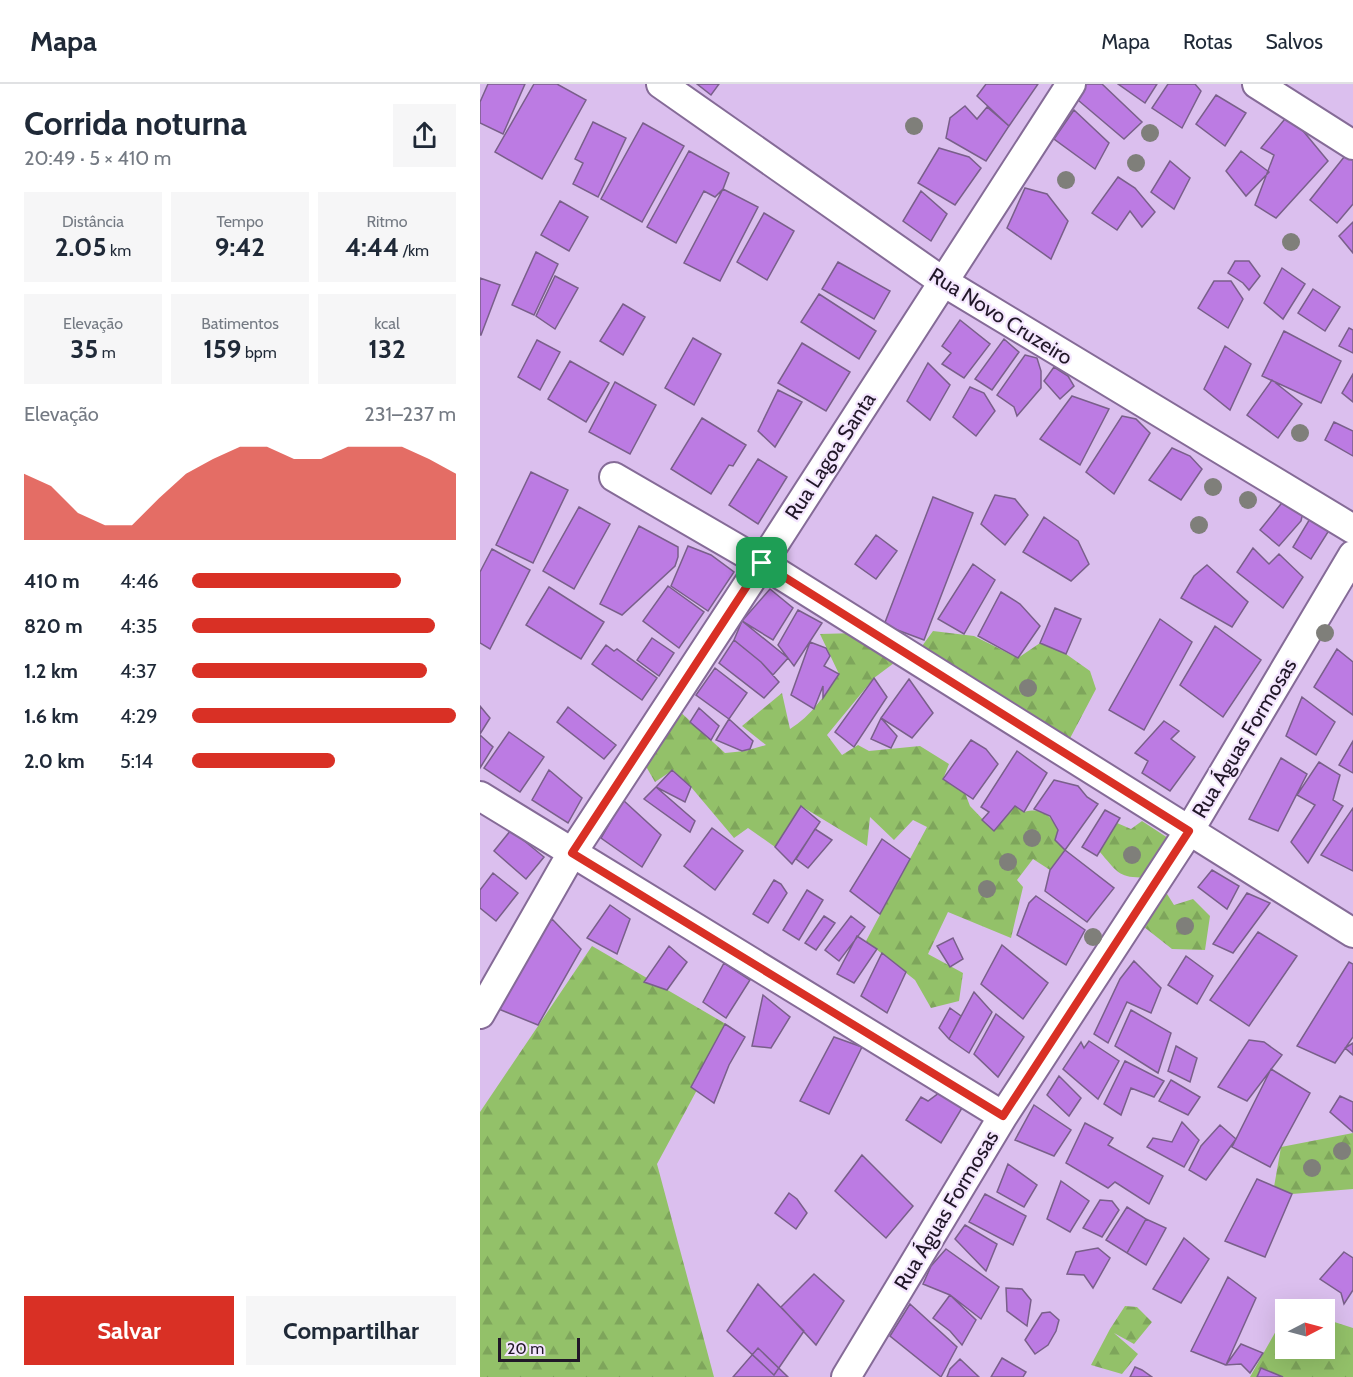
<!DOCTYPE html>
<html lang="pt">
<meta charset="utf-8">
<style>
:root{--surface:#fff;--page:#f6f6f7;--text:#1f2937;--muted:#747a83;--line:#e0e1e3;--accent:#d93025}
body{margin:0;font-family:Cabin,sans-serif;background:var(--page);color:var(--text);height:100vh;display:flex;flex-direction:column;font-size:22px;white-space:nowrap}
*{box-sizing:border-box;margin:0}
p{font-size:20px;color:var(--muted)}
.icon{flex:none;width:33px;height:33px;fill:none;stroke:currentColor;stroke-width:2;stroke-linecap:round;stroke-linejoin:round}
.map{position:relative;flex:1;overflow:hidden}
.panel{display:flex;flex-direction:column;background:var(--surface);width:480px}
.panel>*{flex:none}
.needle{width:39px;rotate:84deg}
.fabs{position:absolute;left:795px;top:1215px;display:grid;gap:12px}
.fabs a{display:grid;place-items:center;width:60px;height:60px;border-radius:0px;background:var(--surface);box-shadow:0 6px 24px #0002;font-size:30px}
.scale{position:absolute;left:18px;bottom:15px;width:82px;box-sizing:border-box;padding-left:6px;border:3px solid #211728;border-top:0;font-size:16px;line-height:21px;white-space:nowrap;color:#211728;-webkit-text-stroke:4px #f4e6fe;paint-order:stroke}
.pin{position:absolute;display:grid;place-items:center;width:51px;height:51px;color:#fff;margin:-26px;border-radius:12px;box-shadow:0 3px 9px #0006}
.round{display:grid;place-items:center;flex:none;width:63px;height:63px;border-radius:0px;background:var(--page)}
.head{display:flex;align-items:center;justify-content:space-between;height:102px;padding:0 24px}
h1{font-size:33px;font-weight:700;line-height:45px}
.metrics{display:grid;grid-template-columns:repeat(3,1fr);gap:9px;height:102px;padding:6px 24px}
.metrics div{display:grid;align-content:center;border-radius:0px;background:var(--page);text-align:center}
.metrics b{font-size:26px;font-weight:700}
.metrics small{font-size:16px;font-weight:400}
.metrics p{font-size:16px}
.chart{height:168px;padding:12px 24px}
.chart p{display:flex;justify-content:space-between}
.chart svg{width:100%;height:108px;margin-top:6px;fill:var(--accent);opacity:.7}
.button{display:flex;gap:12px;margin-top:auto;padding:12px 24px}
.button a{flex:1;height:69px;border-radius:0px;background:var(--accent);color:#fff;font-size:24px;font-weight:700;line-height:69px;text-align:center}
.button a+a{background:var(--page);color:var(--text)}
ul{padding:0 24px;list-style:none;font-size:20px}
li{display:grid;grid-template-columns:96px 72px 1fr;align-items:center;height:45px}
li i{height:15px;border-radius:8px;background:var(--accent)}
header{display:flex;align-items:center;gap:36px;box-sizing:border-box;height:84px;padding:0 30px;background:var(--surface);border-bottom:2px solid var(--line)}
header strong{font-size:28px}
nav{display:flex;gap:33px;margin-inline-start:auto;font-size:21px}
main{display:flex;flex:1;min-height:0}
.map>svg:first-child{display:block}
.forest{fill:url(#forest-firs)}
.building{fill:#bc7be3;stroke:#795f8a;stroke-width:1.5}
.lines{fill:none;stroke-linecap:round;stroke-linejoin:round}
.minor-casing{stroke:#856b97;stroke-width:32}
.minor{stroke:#fff;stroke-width:28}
.tree{fill:#7f7f7a}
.route-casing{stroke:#fff;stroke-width:12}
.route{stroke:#d93025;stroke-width:8}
.labels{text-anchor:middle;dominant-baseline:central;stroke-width:4.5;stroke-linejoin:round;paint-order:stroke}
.street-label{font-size:21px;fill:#211728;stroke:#f4e6fe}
</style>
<header>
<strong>Mapa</strong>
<nav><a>Mapa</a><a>Rotas</a><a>Salvos</a></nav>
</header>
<main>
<section class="panel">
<div class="head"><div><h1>Corrida noturna</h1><p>20:49 · 5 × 410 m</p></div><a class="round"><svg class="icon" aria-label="share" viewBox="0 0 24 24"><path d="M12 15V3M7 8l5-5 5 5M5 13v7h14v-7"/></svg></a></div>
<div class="metrics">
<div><p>Distância</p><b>2.05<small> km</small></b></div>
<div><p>Tempo</p><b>9:42</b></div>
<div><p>Ritmo</p><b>4:44<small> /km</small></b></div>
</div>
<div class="metrics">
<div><p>Elevação</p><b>35<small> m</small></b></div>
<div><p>Batimentos</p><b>159<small> bpm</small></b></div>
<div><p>kcal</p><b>132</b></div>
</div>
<div class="chart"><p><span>Elevação</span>231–237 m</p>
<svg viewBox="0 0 160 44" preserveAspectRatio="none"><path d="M0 44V17L10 22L20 33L30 38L40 38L50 27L60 17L70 11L80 6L90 6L100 11L110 11L120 6L130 6L140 6L150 11L160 17V44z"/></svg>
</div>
<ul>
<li><b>410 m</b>4:46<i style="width:79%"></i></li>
<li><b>820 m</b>4:35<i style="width:92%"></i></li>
<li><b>1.2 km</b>4:37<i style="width:89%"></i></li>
<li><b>1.6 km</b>4:29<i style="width:100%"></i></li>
<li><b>2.0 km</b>5:14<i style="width:54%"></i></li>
</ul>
<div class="button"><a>Salvar</a><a>Compartilhar</a></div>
</section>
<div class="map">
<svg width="873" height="1293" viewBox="0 0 873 1293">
<defs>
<pattern id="forest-firs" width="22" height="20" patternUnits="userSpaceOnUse" patternTransform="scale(1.5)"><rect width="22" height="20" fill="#93c169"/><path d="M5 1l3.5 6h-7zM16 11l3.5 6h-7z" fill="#7ea55b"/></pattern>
</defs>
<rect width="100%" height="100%" fill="#dbbfee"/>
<path class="forest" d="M453,547L494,552L538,574L560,559L586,570L610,587L616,605L587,660L437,569Z
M377,549L418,576L394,594L347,651L362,671L378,661L389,667L440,662L469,680L463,695L485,709L490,722L514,747L535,722L544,728C563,723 570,731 578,746L575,756L585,766L570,786L553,775L537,796L543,803L531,854L468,828L448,870L483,889L479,917L451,924L435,896L386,857L447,743L433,736L414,756L390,733L387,762L321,722L295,763L268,744L254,754L211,703L193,686L175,698L164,679L197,625L245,669L265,667L286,661L262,642L302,609L310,645C331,632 345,611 359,590L340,550Z
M662,737L694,758L671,793C639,795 639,790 619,767L637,739L651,745Z
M682,802L694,821L713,815L730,832L725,866L692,865L659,839Z
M112,862L251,943L177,1080L234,1293H0V1028Z
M873,1049V1105L812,1110L794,1103L801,1063Z
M645,1222L657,1223L672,1238L654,1260L634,1249L658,1270L642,1290L611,1281L630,1245Z
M805,1231L806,1264H844L845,1235L873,1244V1293H770Z"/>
<path class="building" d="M8,0H45L23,50L0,39V18Z
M54,0H77L106,16L62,95L15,68Z
M217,0H239L231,11Z
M506,0H558L529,42L497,12Z
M600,0H622L662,38L644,55L592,11Z
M638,0H677L665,19Z
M688,0H715L721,7L702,44L672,24Z
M736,11L766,29L745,62L716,40Z
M485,22L497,35L507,23L529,42L506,77L466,54L470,34Z
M594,26L629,59L615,85L574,55Z
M809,30L848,77L796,134L775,121L794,71L781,64Z
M113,38L146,54L118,113L93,100L103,79L95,75Z
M163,39L204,62L162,138L121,115Z
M459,64L489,73L501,84L475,121L438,99Z
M209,67L249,89L243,105L235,113L224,107L196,159L167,143Z
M761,67L789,88L766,112L746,87Z
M868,68L873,72V120L857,139L830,116Z
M690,77L710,94L694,125L671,108Z
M638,93L655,104L675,128L662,143L650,127L637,146L612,129Z
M545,104L567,110L588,137L571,175L527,144Z
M243,105L278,123L240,197L204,179Z
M441,107L467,130L451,157L423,137Z
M80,117L108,133L89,167L61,151Z
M284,129L314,147L287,196L257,178Z
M873,138V169L859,152Z
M56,168L78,180L54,231L32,221Z
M755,177H769L780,192L769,206L763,199L748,189Z
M358,178L410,207L394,235L342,205Z
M802,184L825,200L803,235L784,219Z
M75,192L98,204L75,245L56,232Z
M0,194L20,201L1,251H0Z
M734,197H751L763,215L748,244L718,224Z
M833,205L860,223L845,247L818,229Z
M339,210L396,247L379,275L321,238Z
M143,220L165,233L143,271L120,257Z
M480,236L510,260L484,294L462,280L471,269L462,262Z
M869,244L873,246V269L859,262Z
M804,247L861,277L841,319L782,292Z
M213,254L241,270L214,321L185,304Z
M524,255L539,268L512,306L495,295Z
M57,256L80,268L60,306L38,293Z
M322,259L370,288L346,327L298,299Z
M745,262L771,280L750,326L724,305Z
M545,271L557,274L561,287V304L537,332L534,323L517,311Z
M90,277L129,299L106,338L68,315Z
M448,279L470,301L450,336L427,317Z
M574,283L588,292L594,302L580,315L564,297Z
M873,290V318L862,309Z
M792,296L822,320L798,354L767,331Z
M135,298L176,321L150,370L109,348Z
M490,303L504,309L515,327L496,352L473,333Z
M298,306L322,318L295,363L278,347Z
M592,312L629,325L600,381L560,355Z
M642,332L656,335L670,349L634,410L606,388Z
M222,334L266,361L253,382L249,381L231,410L191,385Z
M854,338L873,347V372L845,356Z
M692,364L710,372L722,385L701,416L669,396Z
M278,375L307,393L278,440L249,421Z
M51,388L88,406L53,479L16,461Z
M515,411L535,415L548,431L525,461L501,440Z
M453,413L493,429L444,556L404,541Z
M805,415L824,424L821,437L799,462L780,446Z
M99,423L130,440L94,505L63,487Z
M834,428L853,440L831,475L813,463Z
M564,433L598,457L609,480L591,497L543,468Z
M159,442L198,463V473L195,482L142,531L120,520Z
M396,451L417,467L396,495L375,480Z
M208,462L231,471L254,488L228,527L191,502Z
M773,464L789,480L799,470L823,493L803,524L757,488Z
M12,465L50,486L10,565L0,559V488Z
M493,480L515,496L484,550L458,535Z
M727,481L768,518L752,543L701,514L714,492Z
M188,502L224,528L199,564L163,537Z
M69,503L124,538L101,575L46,541Z
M290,505L313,524L293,556L262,537Z
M521,508L540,520L560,542L538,574L498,552Z
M575,524L601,535L586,570L560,559Z
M318,526L342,539L314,582L298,561Z
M680,535L712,558L664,646L629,626Z
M262,537L308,574L293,591L281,578L254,556Z
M735,542L781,576L743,633L700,601Z
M172,554L194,569L179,592L157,576Z
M254,556L281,578L299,598L284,614L239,579Z
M330,558L346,564L350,572L344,582L359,590L343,614V602L334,625L311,611Z
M126,561L134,567L137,565L177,594L162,616L112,580Z
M857,565L873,578V631L834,603Z
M235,584L267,609L249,635L216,611Z
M394,594L407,613L374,663L355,648Z
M429,595L453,629L432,654L401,634Z
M822,613L855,638L836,671L806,652Z
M0,622L10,634L0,650Z
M88,623L136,661L124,675L77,638Z
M219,624L239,642L231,656L210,638Z
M401,634L417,652L411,664L391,655Z
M249,635L273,657L270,665L262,667L236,656Z
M684,637L699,647L691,655L715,673L690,707L662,689L668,677L655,669Z
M29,648L64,673L40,708L4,684Z
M0,651L13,663L0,684Z
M491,656L506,665L518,680L493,715L463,695Z
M873,657V689L859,681Z
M537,667L567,689L544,728L535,722L514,747L502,736L509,728L501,723Z
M801,674L827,690L798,747L769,735Z
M839,678L860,691L853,716L863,722L828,779L811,758L835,721L817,711Z
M69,686L102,714L88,739L52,716Z
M192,686L211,703L205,718L176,703Z
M574,696L598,702L607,713L618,720L585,766L575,756L578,746L570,732L554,725Z
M176,703L215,737L210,748L164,715Z
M143,716L181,751L162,783L121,754Z
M321,722L340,738L312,780L295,763Z
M873,724V787L841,771Z
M625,726L640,734L617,772L602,763Z
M232,744L263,767L235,806L204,782Z
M335,745L352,756L328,784L316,775Z
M31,746L64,773L46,795L14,767Z
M402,755L430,775L400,830L370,807Z
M585,766L634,804L607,838L565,807L570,786Z
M732,786L759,802L747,825L718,803Z
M13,789L38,809L16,837L0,824V806Z
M294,796L301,800L307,809L288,839L273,830Z
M327,806L343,816L319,856L303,846Z
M767,809L790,819L753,869L733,860Z
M556,812L605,846L586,881L537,851L549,819Z
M130,821L150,835L137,870L107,854Z
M344,832L355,839L336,866L325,859Z
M371,832L385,843L359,877L345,866Z
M72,835L101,865L58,941L11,922Z
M778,848L817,872L769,942L730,916Z
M377,852L397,865L374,899L357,890Z
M473,854L483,875L470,883L457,862Z
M522,861L568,899L543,935L501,900Z
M189,862L207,878L187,906L164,898Z
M402,869L426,888L407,929L381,912Z
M706,872L733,892L717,920L688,901Z
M654,877L681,904L671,929L647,918L628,959L614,950L640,895Z
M869,878L873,880V953L855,979L817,962Z
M244,879L270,896L246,934L223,918Z
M494,908L512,928L489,969L469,955Z
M283,911L310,933L291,964L272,962Z
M470,924L481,932L469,955L459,944Z
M651,926L691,949L678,989L635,962Z
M516,930L544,953L518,993L494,970Z
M245,940L265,953L249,981L234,1019L211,1003Z
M354,953L382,963L349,1030L320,1017Z
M769,956L784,958L802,971L767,1017L738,1003Z
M609,957L639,977L618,1015L583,985L601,958L604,964Z
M873,959V971L865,964Z
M696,962L717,974L710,998L688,987Z
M645,977L684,997L674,1013L651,1004L641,1031L624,1020Z
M791,985L830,1009L790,1083L752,1063Z
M579,992L601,1014L589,1032L567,1011Z
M691,996L720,1013L708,1031L679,1017Z
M459,1009L482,1024L461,1059L426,1036L441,1013L448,1017Z
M860,1012L873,1018V1048L850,1028Z
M554,1021L591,1046L574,1072L535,1056Z
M702,1038L719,1056L704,1083L667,1063L673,1054L692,1058Z
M605,1039L633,1054L628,1061L683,1092L669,1120L635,1098L628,1104L586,1079Z
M740,1041L756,1055L726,1096L709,1086L721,1062Z
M382,1071L433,1122L406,1154L355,1107Z
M528,1080L557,1101L544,1123L517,1108Z
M777,1095L812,1110L785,1173L745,1157Z
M581,1097L609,1117L590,1148L567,1135Z
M309,1109L317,1115L327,1129L316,1145L295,1129Z
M505,1110L546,1132L533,1161L489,1138Z
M620,1116L632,1117L639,1126L622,1153L603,1144Z
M647,1123L666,1135L647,1169L626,1156Z
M666,1135L686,1144L666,1181L647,1169Z
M485,1141L517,1160L506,1187L475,1155Z
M704,1154L729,1175L701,1219L673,1205Z
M618,1164L630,1174L613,1204L604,1191L587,1190L596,1168Z
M466,1165L519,1203L501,1235L470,1211L443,1200L451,1182Z
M864,1168L873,1174V1206L864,1220L861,1209L840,1195Z
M334,1190L364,1217L336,1261L301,1223Z
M748,1193L776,1214L746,1281L711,1267Z
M278,1200L324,1247L294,1291L247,1247Z
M526,1204L542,1205L551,1216L547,1242L527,1227Z
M470,1211L496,1236L482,1261L470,1247L453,1234Z
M430,1220L477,1263L461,1293L410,1252Z
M570,1228L579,1236L576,1247L568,1261L555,1270L545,1256L562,1229Z
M761,1260L783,1269L770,1289L761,1280L746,1281Z
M278,1264L308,1293H253Z
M522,1274L546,1288L543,1293H511Z
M480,1275L499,1293H467L470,1285Z
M655,1283L662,1286L672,1293H650Z
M781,1284L803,1293H777Z"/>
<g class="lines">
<g class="minor-casing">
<path id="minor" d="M181,0L462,197L873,445
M777,0L873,61
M134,393L282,479L873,849
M0,712L523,1032
M0,930L92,769L282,479L591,0
M366,1293L523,1032L709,747L873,471"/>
</g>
<use href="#minor" class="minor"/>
</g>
<g class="tree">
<circle cx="434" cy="42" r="9"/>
<circle cx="670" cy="49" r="9"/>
<circle cx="656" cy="79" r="9"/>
<circle cx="586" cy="96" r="9"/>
<circle cx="811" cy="158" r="9"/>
<circle cx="820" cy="349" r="9"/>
<circle cx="733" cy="403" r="9"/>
<circle cx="768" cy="416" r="9"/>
<circle cx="719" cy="441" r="9"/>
<circle cx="845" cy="549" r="9"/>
<circle cx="548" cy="604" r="9"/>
<circle cx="552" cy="754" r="9"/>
<circle cx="652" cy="771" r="9"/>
<circle cx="528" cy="778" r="9"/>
<circle cx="507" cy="805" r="9"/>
<circle cx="705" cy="842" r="9"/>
<circle cx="613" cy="853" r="9"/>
<circle cx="862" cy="1067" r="9"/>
<circle cx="832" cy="1084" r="9"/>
</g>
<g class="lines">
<g class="route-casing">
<path id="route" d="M282,479L709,747L523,1032L92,769Z"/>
</g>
<use href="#route" class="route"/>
</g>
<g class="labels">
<g class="street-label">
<text transform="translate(521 232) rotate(32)">Rua Novo Cruzeiro</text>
<text transform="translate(350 372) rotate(-57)">Rua Lagoa Santa</text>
<text transform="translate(764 654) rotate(-59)">Rua Águas Formosas</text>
<text transform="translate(466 1126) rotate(-59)">Rua Águas Formosas</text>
</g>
</g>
</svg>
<div class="fabs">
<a><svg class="needle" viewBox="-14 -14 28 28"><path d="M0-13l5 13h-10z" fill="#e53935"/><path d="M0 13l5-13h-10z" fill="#747a83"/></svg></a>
</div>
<div class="scale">20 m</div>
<div class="pin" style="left:282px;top:479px;background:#1e9e55"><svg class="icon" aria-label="arrive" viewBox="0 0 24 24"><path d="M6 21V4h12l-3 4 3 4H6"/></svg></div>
</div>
</main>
